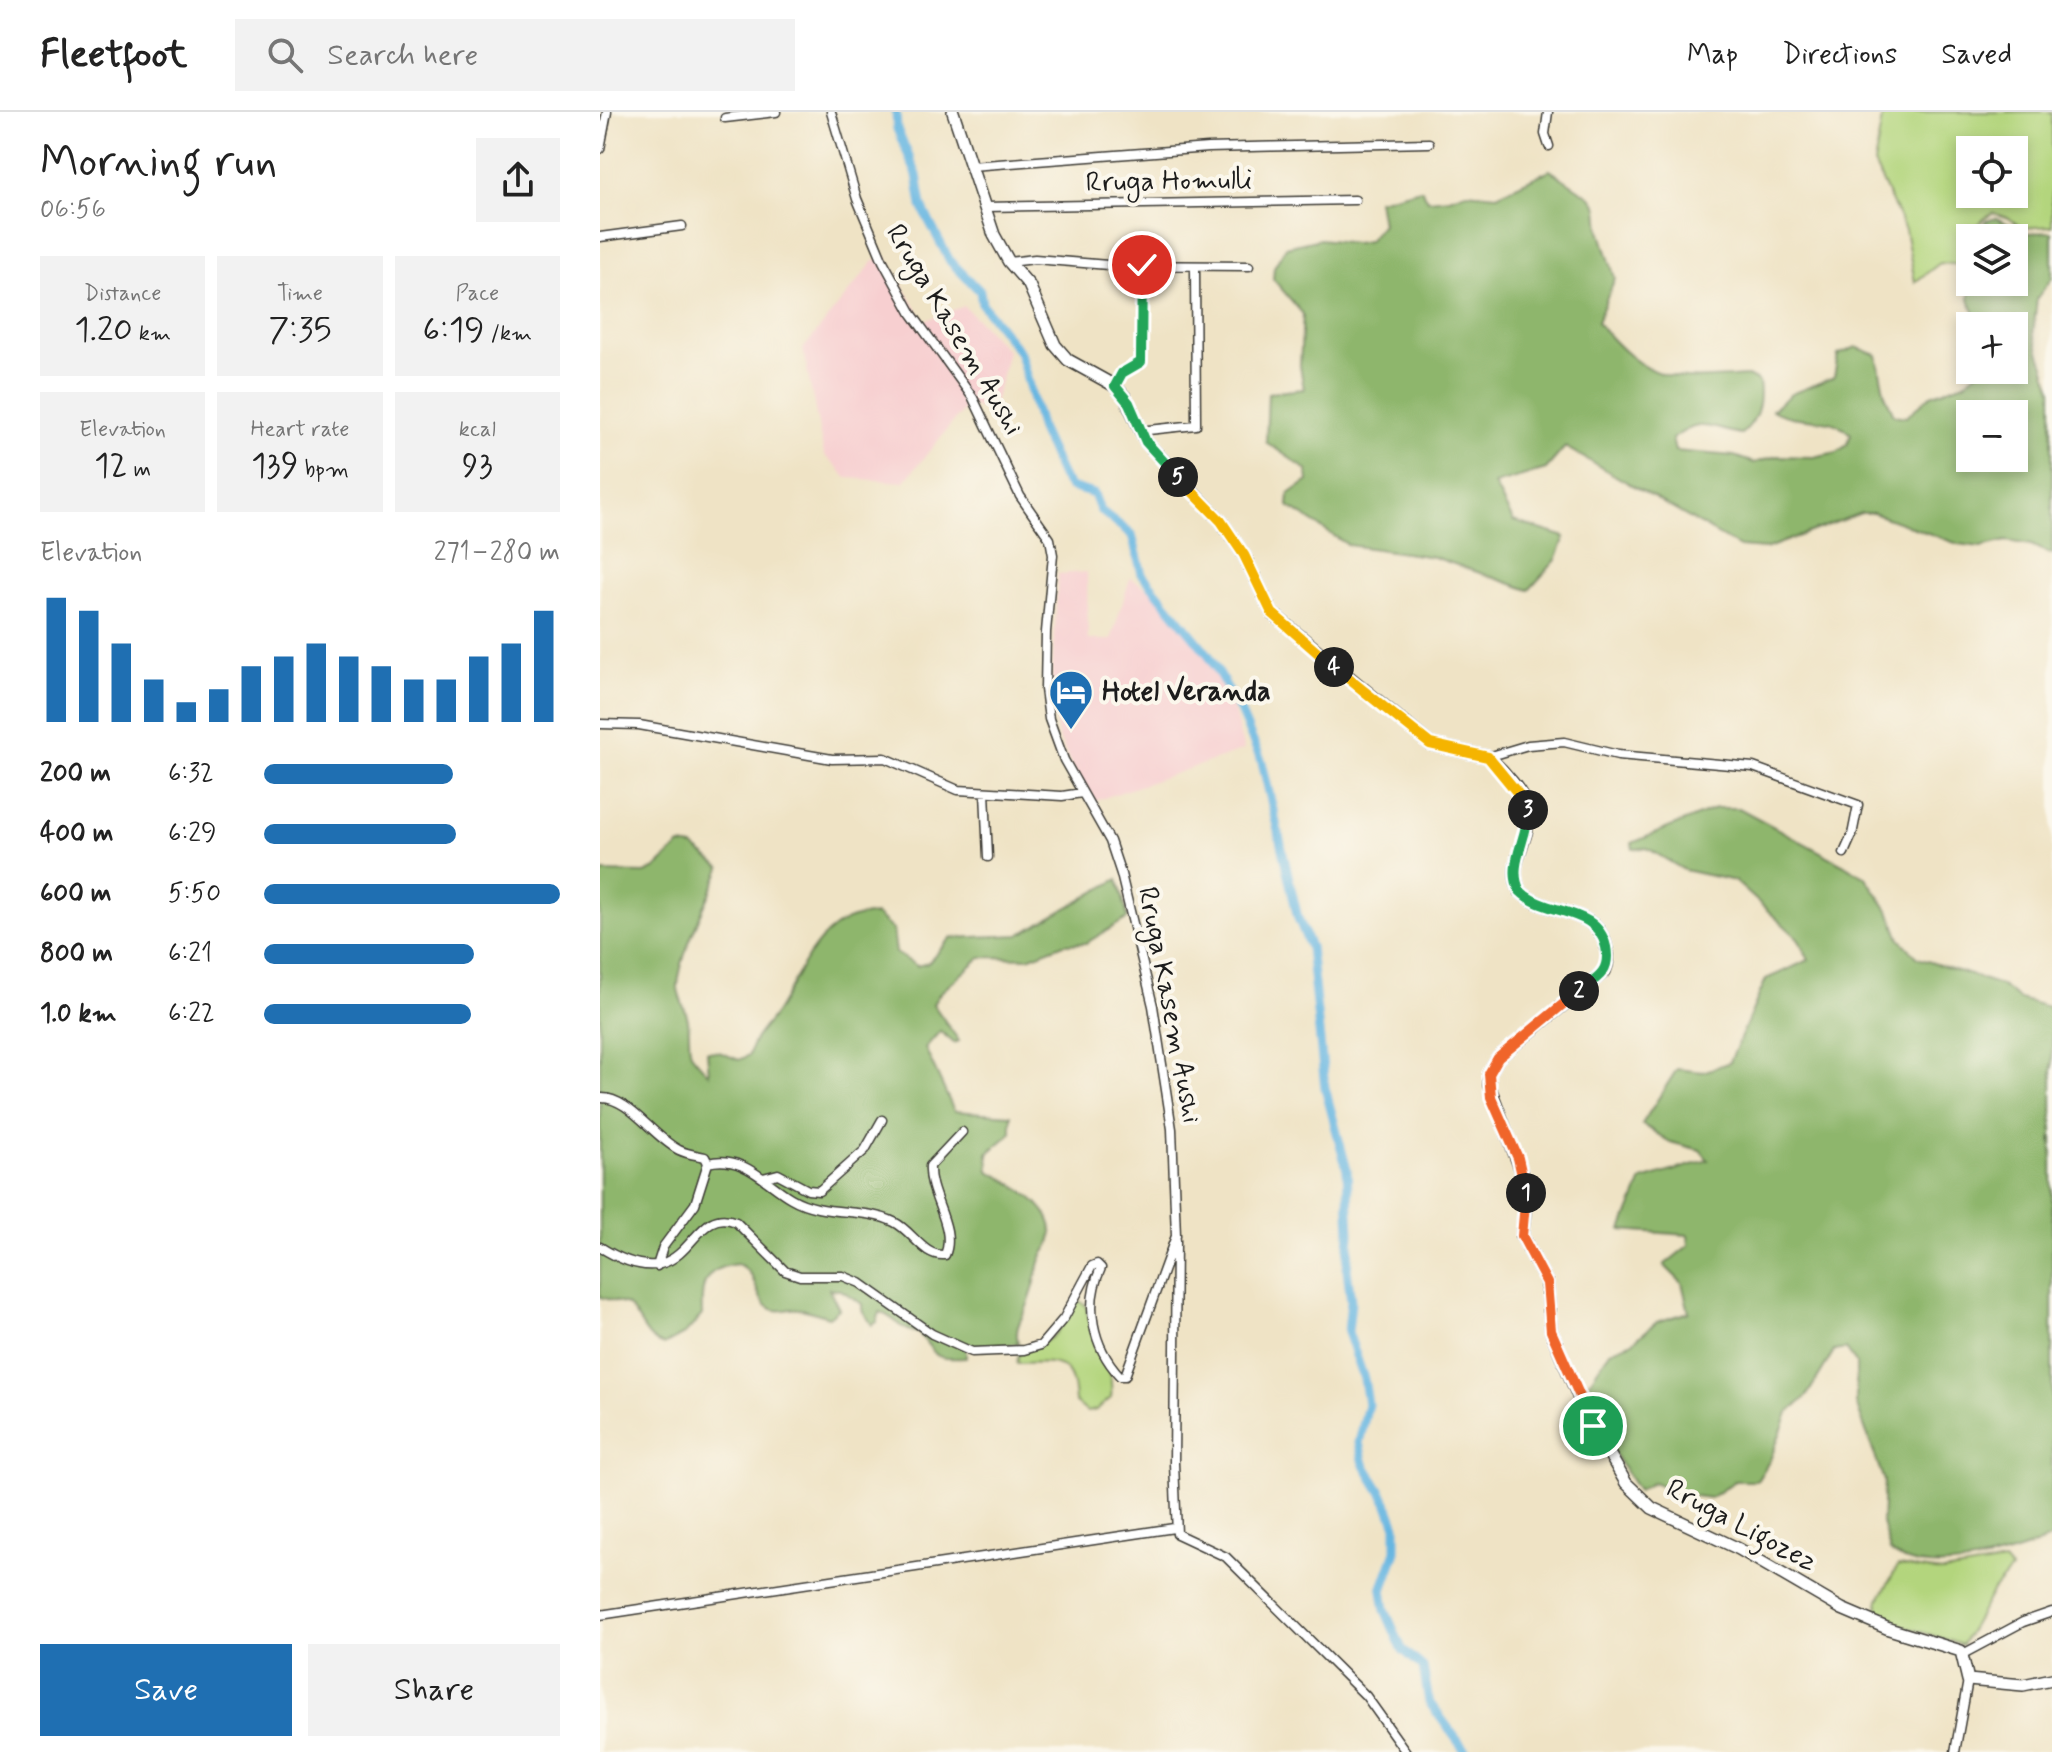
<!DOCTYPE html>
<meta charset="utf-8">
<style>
:root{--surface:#fff;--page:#f2f2f2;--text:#222;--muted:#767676;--line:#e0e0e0;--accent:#1f6fb2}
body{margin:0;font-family:Mynerve,sans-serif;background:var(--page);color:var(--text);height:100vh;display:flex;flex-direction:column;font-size:30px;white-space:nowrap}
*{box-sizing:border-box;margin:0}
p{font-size:26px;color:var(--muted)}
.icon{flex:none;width:44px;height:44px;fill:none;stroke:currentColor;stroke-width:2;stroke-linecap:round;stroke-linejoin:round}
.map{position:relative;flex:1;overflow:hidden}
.drawer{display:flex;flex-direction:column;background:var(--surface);width:600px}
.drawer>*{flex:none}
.buttons{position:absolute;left:1356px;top:24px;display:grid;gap:16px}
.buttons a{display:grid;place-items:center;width:72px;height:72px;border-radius:0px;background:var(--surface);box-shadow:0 4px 12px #0003;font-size:40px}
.pin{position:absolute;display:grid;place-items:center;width:68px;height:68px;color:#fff;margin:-34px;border:4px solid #fff;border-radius:50%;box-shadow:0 2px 8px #0007}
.km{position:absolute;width:40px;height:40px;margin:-20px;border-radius:50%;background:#222;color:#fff;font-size:22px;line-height:40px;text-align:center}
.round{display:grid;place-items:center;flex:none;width:84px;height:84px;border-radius:0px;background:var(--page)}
.head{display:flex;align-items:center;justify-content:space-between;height:136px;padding:0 40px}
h1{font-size:44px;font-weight:600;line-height:60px}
.figures{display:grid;grid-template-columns:repeat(3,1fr);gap:12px;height:136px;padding:8px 40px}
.figures div{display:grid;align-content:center;border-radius:0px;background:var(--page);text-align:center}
.figures b{font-size:34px;font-weight:600}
.figures small{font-size:22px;font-weight:400}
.figures p{font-size:22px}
.chart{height:224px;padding:16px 40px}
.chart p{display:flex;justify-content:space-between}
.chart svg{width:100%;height:144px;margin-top:8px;stroke:var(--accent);stroke-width:6}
.primary-button{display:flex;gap:16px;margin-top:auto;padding:16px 40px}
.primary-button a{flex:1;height:92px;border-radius:0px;background:var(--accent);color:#fff;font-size:32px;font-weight:600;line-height:92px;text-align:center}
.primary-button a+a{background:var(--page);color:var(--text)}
ul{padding:0 40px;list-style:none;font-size:26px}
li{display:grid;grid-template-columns:128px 96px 1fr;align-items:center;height:60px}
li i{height:20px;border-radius:10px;background:var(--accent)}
header{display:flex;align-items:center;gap:48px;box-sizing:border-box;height:112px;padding:0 40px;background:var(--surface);border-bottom:2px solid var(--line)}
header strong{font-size:38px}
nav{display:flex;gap:44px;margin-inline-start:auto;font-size:28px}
.search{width:560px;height:72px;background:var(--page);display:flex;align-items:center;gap:20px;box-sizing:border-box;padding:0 28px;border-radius:0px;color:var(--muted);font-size:30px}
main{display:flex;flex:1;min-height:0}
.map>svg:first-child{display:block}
.built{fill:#f7cfd0}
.green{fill:#b3d57d;stroke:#68784c;stroke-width:2;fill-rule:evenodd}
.forest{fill:#8eb66c;stroke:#556944;stroke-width:2;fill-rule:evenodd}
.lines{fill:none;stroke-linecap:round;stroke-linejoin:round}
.canal{stroke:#66b6e1;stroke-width:9}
.street-casing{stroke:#3c3a35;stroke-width:11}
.secondary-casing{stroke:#3c3a35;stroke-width:14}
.street{stroke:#fff;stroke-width:8}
.secondary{stroke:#fff;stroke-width:11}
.split-1-casing{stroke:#fff;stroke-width:16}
.split-2-casing{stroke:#fff;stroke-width:16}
.split-3-casing{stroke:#fff;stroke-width:16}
.split-4-casing{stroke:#fff;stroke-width:16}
.split-5-casing{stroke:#fff;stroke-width:16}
.split-6-casing{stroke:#fff;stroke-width:16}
.split-1{stroke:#f0652b;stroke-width:10}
.split-2{stroke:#f0652b;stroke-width:10}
.split-3{stroke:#22a559;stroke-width:10}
.split-4{stroke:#f5b400;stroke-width:10}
.split-5{stroke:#f5b400;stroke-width:10}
.split-6{stroke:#22a559;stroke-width:10}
.labels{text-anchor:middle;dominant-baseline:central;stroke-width:8;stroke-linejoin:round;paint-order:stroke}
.street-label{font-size:28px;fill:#1c1c1c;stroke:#fbf7ec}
.poi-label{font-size:28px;font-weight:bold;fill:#1c1c1c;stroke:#fbf7ec;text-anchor:start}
</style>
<header>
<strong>Fleetfoot</strong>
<div class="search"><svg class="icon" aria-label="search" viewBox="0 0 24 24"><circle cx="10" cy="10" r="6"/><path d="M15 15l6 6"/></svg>Search here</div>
<nav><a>Map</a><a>Directions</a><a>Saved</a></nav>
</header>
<main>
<section class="drawer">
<div class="head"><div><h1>Morning run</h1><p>06:56</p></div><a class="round"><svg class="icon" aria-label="share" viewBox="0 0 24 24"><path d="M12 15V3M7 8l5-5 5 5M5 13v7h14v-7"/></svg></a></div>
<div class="figures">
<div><p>Distance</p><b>1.20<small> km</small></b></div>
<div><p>Time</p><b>7:35</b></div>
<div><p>Pace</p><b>6:19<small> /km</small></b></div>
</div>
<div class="figures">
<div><p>Elevation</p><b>12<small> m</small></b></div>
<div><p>Heart rate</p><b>139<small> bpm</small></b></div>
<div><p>kcal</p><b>93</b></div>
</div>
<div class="chart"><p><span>Elevation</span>271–280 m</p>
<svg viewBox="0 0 160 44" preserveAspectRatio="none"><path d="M5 44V6M15 44V10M25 44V20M35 44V31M45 44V38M55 44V34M65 44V27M75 44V24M85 44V20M95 44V24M105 44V27M115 44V31M125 44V31M135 44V24M145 44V20M155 44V10"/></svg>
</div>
<ul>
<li><b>200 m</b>6:32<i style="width:64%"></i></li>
<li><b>400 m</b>6:29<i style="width:65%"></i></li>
<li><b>600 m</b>5:50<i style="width:100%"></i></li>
<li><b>800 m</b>6:21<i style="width:71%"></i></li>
<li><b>1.0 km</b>6:22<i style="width:70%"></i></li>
</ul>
<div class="primary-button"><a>Save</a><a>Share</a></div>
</section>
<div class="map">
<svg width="1452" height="1640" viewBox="0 0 1452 1640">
<rect width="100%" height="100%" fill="#fbf7ec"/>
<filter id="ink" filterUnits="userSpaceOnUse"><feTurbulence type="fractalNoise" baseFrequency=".0125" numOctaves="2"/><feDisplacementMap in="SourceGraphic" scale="16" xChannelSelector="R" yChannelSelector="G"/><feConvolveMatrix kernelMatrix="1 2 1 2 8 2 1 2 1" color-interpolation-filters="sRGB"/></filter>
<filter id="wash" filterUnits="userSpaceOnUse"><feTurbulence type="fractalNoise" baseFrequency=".006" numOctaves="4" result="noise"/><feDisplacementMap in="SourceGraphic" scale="32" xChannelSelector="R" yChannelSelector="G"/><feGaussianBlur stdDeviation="1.8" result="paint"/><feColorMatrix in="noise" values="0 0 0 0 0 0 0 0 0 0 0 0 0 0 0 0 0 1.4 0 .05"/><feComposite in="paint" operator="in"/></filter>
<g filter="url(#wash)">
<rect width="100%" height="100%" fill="#efe3c5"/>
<path class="built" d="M285,143L324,209L364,194L408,239L392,301L368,292L304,370L247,366L224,343L203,237L273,150Z
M487,460L488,528H511L530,466L544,474L559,486L606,546L634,600L644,638L495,689L473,657L458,624L451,579L458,462Z"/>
<path class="green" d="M1283,0H1452V114L1422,116L1409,106L1393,101C1369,114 1369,130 1362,153L1340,151L1315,170L1305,118L1274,52ZM1370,38H1414V82H1370Z
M477,1188L486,1193C491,1231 515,1248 511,1286L496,1298L487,1300L475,1290C473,1246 457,1250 417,1251L420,1237C456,1232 459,1218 477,1188Z
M1404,1450L1411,1458L1393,1478L1362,1533L1276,1505L1279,1487L1298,1454L1343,1460Z"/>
<path class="forest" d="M950,58L992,86L998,96L1000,118L1015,166L997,210C1049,272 1071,269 1148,264L1159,270C1162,290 1157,309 1141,322C1108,317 1104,304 1072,327L1075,339L1134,344L1154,351L1177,344L1213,345L1237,340L1247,333L1251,322C1232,301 1197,313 1172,298L1191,282L1234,265L1238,243L1256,235L1277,243L1284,280L1294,303L1306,305L1331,283L1364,271L1380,258H1414V214H1380L1369,187L1373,170H1414V126H1374L1386,109L1396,106L1427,121L1452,120V166L1437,186L1433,222L1452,277V442L1431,433L1406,429L1381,435L1358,432L1273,401H1261L1165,437L1140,435L965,335L946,357L894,372L913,409L965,425L956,448L929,478L834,445L748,433L688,394L689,382L708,369L707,358L666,330L668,281L704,277L700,254L703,202L673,167L674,155L686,135L720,127L755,131L768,129L782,112L778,88L821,77L828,88L849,86L866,80L897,83ZM1370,302H1414V346H1370Z
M1116,696H1139L1265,764L1290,801L1300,827L1318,846L1400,873L1419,887L1452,896V1426C1414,1444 1324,1470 1290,1439L1282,1411L1284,1369L1256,1291V1251L1246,1237L1234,1239L1206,1285L1188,1301L1170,1348L1157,1369H1135L1110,1386L1086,1383L1053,1370L1038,1379L1013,1340L983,1279L1010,1239L1033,1230L1057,1210L1089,1200L1082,1171L1064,1153L1089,1133L1088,1123L1022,1118L1042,1068L1108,1048L1100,1038L1070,1030L1042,1012L1077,957L1103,960L1130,950L1166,867L1209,848L1198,826L1135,769L1084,758L1047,736L1033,737L1032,731Z
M80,733L93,735L121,756C108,789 81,838 78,873C77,885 86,896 88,908C92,942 82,934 109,962L107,939L119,940L139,948L149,943C153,924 165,916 175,901C201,861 219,801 276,803L293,818L296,841L317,854L328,851L351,826L419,823L518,767L528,806L486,831L464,832L428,846L381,845L340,881L333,892L359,929L354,931L340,919L325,936L354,999L411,1003V1021L388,1041L389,1059C411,1070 460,1097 451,1128C449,1136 442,1142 440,1150C436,1165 434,1178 428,1192C422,1208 414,1214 418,1231L387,1237L366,1234V1246C329,1248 339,1243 318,1221C301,1218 297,1207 280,1200L277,1210L272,1213L262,1198V1192L241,1178L229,1177L239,1197L229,1205C217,1202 203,1195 191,1197C184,1198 179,1200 172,1197C152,1187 161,1164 138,1152C102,1155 101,1175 102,1203L86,1221L64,1233C43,1227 42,1207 27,1193L0,1185V760L45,761L56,756Z"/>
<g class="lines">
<path class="canal" d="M296,0L297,17L317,63L322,94L330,111L350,149L380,179L382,192L420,241L441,318L462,364L470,375L494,382L500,398L532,423L542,462L608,542L639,597L662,650L698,806L710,835L725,976L747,1058L750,1122L747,1157L751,1189L748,1220L764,1267L768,1292L759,1331L764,1352L787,1390L796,1414V1439L782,1478L785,1498L802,1537L823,1555L829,1590L866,1640"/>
</g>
</g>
<g filter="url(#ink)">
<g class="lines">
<g class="street-casing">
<path id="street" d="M948,0L945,22L949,34
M125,6L176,0
M0,37L7,0
M371,54L608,36L829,31
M385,95L755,88
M0,125L82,114
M409,150L435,147L508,153L649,154
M515,274L522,261L541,250L542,153
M539,319L596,313L595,155
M0,612L39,613L232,647L285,646L358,678L462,684L482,681
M888,645L928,633L964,630L1018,643L1153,655L1258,693L1252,723L1244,741
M385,680L388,745
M0,986C28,984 53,1025 79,1038C87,1042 96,1043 105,1045L108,1051
M163,1066L178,1062L208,1078L219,1079L265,1038L282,1008
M576,1128L574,1351L577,1422L626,1445L766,1584L806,1640
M0,1135C94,1194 86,1089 136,1110L185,1159L200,1164H243L260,1171L332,1222L372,1240L424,1238L441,1233L464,1206L492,1154L497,1152L501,1156C484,1192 492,1234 520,1264H525L576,1124L572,1017L553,894L521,762L510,729L464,648L449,607L445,577L446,520L453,443L450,427L420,384L373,286L312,202L283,149L257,87L231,0
M57,1154L63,1135L95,1092L108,1051C143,1042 165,1071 191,1086C223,1105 263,1095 294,1110C313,1119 323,1145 345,1143C357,1115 328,1084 330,1054L362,1020
M0,1503L574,1416
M1363,1542L1423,1510L1452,1500
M1355,1640L1368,1568"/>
</g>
<g class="secondary-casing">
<path id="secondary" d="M353,0L394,123L409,150L429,173L455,233L468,248L515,274L525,285L546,330L621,409L644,443L672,501L830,632L888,645C902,657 926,682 928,701C931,728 905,752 920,779C946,805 996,793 1006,834C1008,843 1009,850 1005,859L898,946L889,962V973L923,1064L926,1090L922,1124L947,1171L951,1219L984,1298L1026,1371L1052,1396L1139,1437L1242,1497L1289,1517L1361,1539L1368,1568L1423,1573L1452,1567"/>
</g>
<use href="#street" class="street"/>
<use href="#secondary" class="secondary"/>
</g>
</g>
<g class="lines" filter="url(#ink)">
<g class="split-1-casing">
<path id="split-1" d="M926,1081L922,1124L947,1171L951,1219L993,1314"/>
</g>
<g class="split-2-casing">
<path id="split-2" d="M926,1081L918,1046L891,985L889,962L898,946L979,879"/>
</g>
<g class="split-3-casing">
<path id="split-3" d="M928,698C929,725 906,753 920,779C946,805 997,793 1006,835C1011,860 997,866 979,879"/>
</g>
<g class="split-4-casing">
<path id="split-4" d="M734,555L830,632L888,645L925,690L928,698"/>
</g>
<g class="split-5-casing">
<path id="split-5" d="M578,365L621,409L644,443L672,501L734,555"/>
</g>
<g class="split-6-casing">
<path id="split-6" d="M542,153L541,250L522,261L515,274L529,291L546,330L578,365"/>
</g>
<use href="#split-1" class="split-1"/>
<use href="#split-2" class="split-2"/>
<use href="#split-3" class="split-3"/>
<use href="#split-4" class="split-4"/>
<use href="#split-5" class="split-5"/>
<use href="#split-6" class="split-6"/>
</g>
<defs>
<g id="hotel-pin" transform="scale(2.3)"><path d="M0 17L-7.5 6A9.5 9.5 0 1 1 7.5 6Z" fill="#1f6fb2" stroke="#fbf7ec"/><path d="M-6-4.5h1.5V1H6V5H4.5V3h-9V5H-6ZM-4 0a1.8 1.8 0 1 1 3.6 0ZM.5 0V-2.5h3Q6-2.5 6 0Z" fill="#fff"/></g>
</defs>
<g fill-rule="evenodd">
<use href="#hotel-pin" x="471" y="580"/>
</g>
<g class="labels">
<g class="street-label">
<text transform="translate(569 70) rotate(-1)">Rruga Homulli</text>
<text transform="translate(354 218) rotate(59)">Rruga Kasem Aushi</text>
<text transform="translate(569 893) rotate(79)">Rruga Kasem Aushi</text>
<text transform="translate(1141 1414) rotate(28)">Rruga Ligozez</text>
</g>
<g class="poi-label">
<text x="502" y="580">Hotel Veranda</text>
</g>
</g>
</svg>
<div class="buttons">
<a><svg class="icon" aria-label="locate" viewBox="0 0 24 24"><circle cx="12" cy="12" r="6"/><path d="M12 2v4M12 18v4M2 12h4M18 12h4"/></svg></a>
<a><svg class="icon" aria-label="layers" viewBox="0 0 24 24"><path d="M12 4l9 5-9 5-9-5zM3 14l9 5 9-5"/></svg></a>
<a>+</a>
<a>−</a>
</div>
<div class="pin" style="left:993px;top:1314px;background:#1e9e55"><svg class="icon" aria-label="arrive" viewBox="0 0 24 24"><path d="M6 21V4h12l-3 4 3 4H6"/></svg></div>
<div class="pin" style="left:542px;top:153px;background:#d93025"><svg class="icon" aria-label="check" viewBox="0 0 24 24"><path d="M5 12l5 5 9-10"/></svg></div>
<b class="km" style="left:926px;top:1081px">1</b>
<b class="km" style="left:979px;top:879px">2</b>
<b class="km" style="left:928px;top:698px">3</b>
<b class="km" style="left:734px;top:555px">4</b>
<b class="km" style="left:578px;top:365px">5</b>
</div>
</main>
